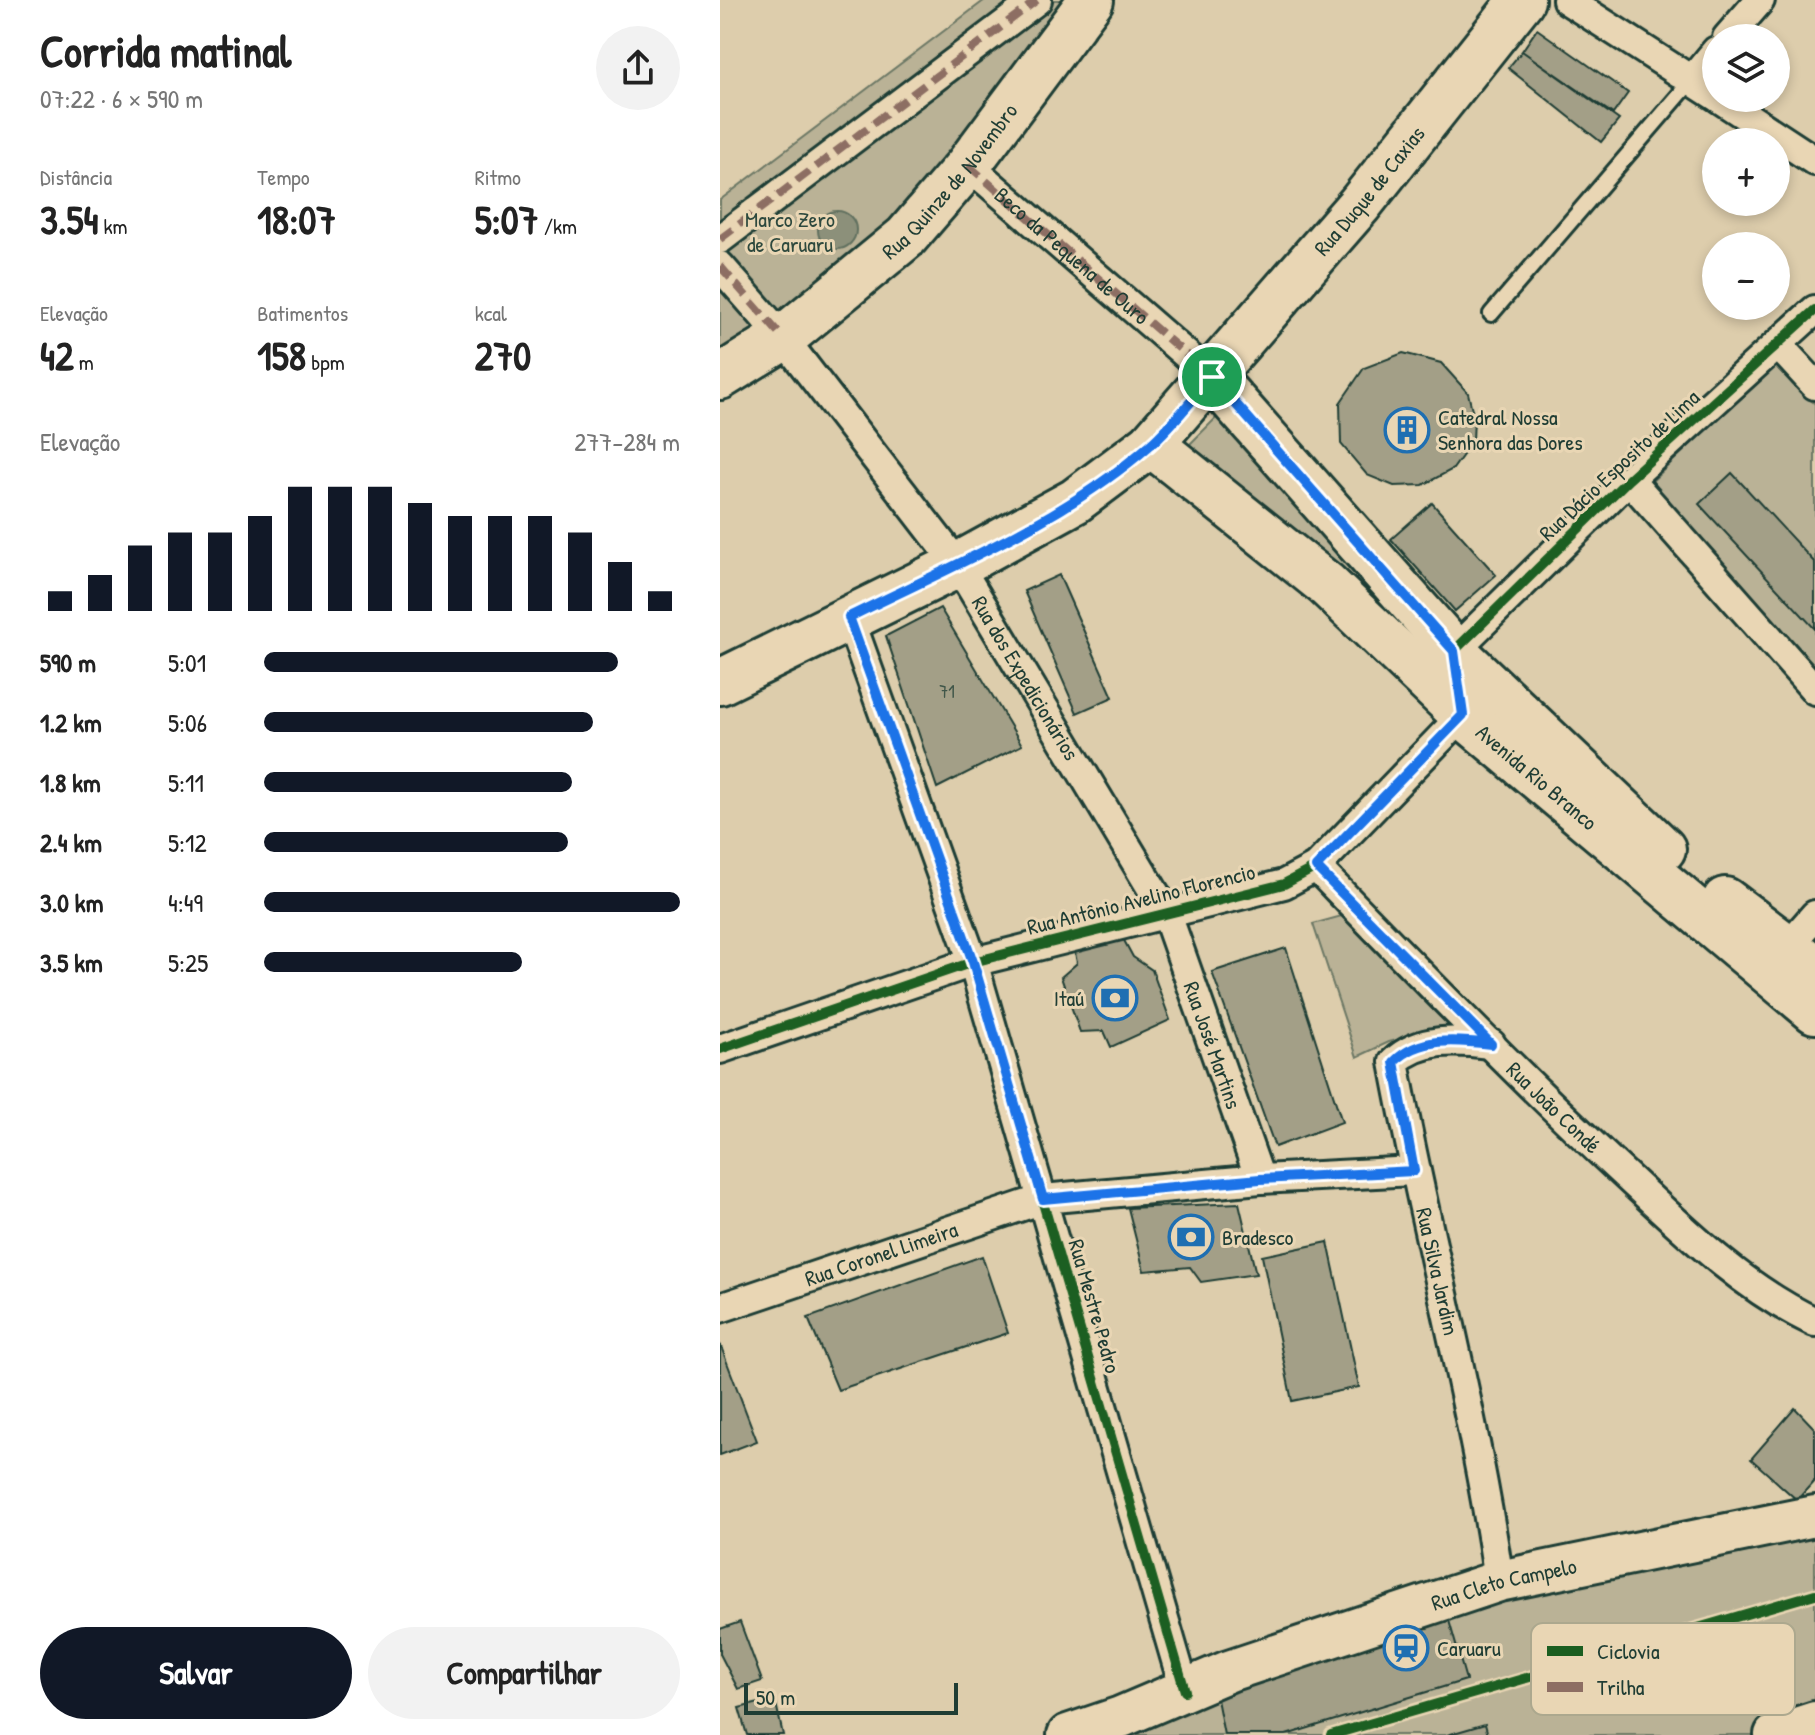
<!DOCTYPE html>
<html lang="pt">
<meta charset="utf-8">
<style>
:root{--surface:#fff;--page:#f2f2f2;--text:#222;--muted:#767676;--accent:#111827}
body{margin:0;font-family:"Patrick Hand",sans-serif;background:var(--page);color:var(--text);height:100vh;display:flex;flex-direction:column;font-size:30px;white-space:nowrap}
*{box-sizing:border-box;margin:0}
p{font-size:26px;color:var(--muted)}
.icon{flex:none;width:44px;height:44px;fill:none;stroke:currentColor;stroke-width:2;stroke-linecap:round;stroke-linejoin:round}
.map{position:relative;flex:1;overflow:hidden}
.sheet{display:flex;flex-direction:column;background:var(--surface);width:720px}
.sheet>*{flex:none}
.fabs{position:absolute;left:982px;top:24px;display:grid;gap:16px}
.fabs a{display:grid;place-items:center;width:88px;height:88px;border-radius:50%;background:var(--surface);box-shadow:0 4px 12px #0003;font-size:40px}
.scale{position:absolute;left:24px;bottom:20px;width:214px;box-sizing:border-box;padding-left:8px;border:4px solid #1f3d34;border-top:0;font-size:22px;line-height:28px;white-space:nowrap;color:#1f3d34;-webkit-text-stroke:6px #e9d6b4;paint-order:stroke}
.pin{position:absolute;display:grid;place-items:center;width:68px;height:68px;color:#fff;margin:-34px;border:4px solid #fff;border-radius:50%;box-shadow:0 2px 8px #0007}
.round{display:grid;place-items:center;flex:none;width:84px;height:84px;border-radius:42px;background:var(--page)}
.headline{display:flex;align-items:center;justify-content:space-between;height:136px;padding:0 40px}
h1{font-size:44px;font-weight:700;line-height:60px}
.metrics{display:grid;grid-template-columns:repeat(3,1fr);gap:12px;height:136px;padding:8px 40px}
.metrics div{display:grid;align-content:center}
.metrics b{font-size:40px;font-weight:700}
.metrics small{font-size:22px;font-weight:400}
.metrics p{font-size:22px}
.chart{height:224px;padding:16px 40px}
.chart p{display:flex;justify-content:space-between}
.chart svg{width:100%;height:144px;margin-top:8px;stroke:var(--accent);stroke-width:6}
.action{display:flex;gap:16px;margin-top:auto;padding:16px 40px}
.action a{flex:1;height:92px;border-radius:48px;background:var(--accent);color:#fff;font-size:32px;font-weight:700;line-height:92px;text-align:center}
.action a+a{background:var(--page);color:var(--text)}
ul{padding:0 40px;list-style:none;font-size:26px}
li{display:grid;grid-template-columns:128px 96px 1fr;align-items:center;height:60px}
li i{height:20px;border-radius:10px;background:var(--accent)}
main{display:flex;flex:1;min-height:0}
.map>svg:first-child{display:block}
.green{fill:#bab296;stroke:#6c7865;stroke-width:2}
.water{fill:#8c907a;stroke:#606f5e;stroke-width:2}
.building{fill:#a39f87;stroke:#1f3d34;stroke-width:2}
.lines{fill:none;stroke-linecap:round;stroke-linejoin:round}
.lane-casing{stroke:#1f3d34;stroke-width:20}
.street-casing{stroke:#1f3d34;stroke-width:34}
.secondary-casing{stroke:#1f3d34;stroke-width:46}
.primary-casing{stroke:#1f3d34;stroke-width:50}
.lane{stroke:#e9d6b4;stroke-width:14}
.street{stroke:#e9d6b4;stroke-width:28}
.secondary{stroke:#e9d6b4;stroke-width:40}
.primary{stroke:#e9d6b4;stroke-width:44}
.quiet{stroke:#8d6e63;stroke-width:8;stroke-dasharray:16 8;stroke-linecap:butt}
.cycleway-casing{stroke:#e9d6b4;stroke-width:15}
.cycleway{stroke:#1b5e20;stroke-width:10}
.route-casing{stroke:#fff;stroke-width:16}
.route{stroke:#1a73e8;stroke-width:10}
.labels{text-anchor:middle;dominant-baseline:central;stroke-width:6;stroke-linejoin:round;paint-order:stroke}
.number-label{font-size:18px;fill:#405649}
.street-label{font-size:22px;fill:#1f3d34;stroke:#e9d6b4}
.park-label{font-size:22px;fill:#2e493e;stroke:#e9d6b4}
.poi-label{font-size:22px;fill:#1f3d34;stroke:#e9d6b4;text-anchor:start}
.key{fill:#e9d6b4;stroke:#aca88e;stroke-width:2}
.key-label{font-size:22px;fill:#1f3d34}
</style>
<main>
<section class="sheet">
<div class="headline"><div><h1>Corrida matinal</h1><p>07:22 · 6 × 590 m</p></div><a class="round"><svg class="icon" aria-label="share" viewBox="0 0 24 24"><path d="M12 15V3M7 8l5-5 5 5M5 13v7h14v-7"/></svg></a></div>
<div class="metrics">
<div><p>Distância</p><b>3.54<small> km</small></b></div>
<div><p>Tempo</p><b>18:07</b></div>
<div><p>Ritmo</p><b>5:07<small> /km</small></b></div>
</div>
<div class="metrics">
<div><p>Elevação</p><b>42<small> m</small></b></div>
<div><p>Batimentos</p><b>158<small> bpm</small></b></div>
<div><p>kcal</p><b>270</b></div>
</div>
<div class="chart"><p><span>Elevação</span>277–284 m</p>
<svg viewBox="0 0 160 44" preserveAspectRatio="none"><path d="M5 44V38M15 44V33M25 44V24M35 44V20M45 44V20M55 44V15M65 44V6M75 44V6M85 44V6M95 44V11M105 44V15M115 44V15M125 44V15M135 44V20M145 44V29M155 44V38"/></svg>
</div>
<ul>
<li><b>590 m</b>5:01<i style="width:85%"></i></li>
<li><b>1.2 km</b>5:06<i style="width:79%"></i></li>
<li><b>1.8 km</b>5:11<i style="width:74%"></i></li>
<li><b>2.4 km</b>5:12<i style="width:73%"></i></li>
<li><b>3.0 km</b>4:49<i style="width:100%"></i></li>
<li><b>3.5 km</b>5:25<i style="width:62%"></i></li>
</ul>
<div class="action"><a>Salvar</a><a>Compartilhar</a></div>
</section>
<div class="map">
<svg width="1095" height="1735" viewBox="0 0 1095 1735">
<rect width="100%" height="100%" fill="#ddcdac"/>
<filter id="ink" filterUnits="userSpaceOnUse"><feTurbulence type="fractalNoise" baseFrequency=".0125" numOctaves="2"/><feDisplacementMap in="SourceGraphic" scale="16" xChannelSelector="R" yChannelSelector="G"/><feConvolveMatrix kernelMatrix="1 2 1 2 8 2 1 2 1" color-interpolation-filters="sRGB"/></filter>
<g filter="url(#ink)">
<path class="green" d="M265,0H343L216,191L0,369V200Z
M1055,364L1095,404V670L927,486Z
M506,408L718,645L727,687L458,456Z
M625,915L735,1025L669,1042L637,1057L593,924Z
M1095,1518V1719L1047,1735H357L737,1600Z"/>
<path class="water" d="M98 230a19 19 0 1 1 38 0a19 19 0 1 1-38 0Z"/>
<path class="building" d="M817,29L908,93L893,114L802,51Z
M802,51L899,120L881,142L788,68Z
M683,353L721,363L748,393L754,418L753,441L733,469L703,485L674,486L647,475L621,444L620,403L644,368Z
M1012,473L1095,563V629L979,504Z
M1012,473L1095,563V629L979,504Z
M712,503L776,575L735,611L671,539Z
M339,575L393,697L357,713L304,591Z
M220,608L302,745L217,788L166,636Z
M400,933L413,957L432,970L450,1020L391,1047L384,1031L360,1032L341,977L357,963L354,947Z
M566,948L622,1122L555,1147L492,972Z
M519,1203L536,1274L481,1282L470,1267L424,1271L408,1208Z
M608,1242L639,1387L572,1401L542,1256Z
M262,1256L288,1333L118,1390L88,1318Z
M0,1344L37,1441L0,1455Z
M1075,1408L1095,1429V1480L1077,1500L1031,1459Z
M728,1617L746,1680L566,1735H504L496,1694Z
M20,1622L42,1681L18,1689L0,1654V1629Z
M55,1699L63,1735H27L19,1708Z
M765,1724L768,1735H727Z"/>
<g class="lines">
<g class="lane-casing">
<path id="lane" d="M771,314L972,80"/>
</g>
<g class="street-casing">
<g id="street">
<path d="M847,0L996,96"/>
<path d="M1007,38L1040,0"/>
<path d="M972,80L996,51"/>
<path d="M999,98L1095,161"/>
<path id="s1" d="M248,165L492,377"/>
<path d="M0,239L317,0"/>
<path id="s2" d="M0,266L63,338L238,565L446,912L540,1179"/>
<path d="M1059,346L1095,385"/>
<path d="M909,479L1095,690"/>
<path d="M129,617L253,962L465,1691"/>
<path id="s3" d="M596,867C697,971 797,1075 903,1173C961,1227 1022,1288 1095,1322"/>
<path d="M1067,947L1095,915"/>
<path id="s4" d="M771,1044C737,1040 700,1037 674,1062C706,1236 754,1407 779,1581"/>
<path d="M0,1049L253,962L564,884L596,867L743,715L734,651L909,479L1095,310"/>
<path id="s5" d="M0,1308L323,1199L540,1179L694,1171"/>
</g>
</g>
<g class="secondary-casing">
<g id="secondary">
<path id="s6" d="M348,1735L401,1717L509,1671L779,1581L1095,1516"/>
<path d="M1055,1735L1095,1722"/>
</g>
</g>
<g class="primary-casing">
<g id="primary">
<path id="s7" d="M0,377L63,338L186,237L248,165L371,0"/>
<path d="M492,377L734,651L943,849"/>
<path id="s8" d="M431,444L606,584L743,715L1095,1011"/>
<path id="s9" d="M0,682L238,565L355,501L431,444L640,204L802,0"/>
<path d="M1005,900L1095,968"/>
</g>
</g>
<use href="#lane" class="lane"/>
<use href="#street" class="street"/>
<use href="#secondary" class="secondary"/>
<use href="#primary" class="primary"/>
<path class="quiet" d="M248,165L492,377
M0,239L317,0
M0,266L63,338"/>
<g class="cycleway-casing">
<path id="cycleway" d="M129,617L253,962L465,1691
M0,1049L253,962L564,884L596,867L743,715L734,651L909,479L1095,310
M611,1735L1095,1594"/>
</g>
<use href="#cycleway" class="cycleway"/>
</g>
</g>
<g class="lines" filter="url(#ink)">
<g class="route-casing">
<path id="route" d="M492,377L734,651L743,715L596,867L771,1044C737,1040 700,1036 674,1062L694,1171L540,1179L323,1199L253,962L129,617C232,566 343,521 430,445C453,425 472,399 492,377Z"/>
</g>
<use href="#route" class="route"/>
</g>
<defs>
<g id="building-ring" transform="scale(2.3)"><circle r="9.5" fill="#e9d6b4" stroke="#1f6fb2" stroke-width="1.5"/><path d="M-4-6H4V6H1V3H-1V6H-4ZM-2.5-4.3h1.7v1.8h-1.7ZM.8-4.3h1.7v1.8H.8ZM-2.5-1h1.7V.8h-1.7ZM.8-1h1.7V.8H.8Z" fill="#1f6fb2"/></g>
<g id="bank-ring" transform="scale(2.3)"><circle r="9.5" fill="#e9d6b4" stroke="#1f6fb2" stroke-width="1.5"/><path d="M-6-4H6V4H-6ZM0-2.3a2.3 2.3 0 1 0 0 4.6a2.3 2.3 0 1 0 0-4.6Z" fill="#1f6fb2"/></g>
<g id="station-ring" transform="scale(2.3)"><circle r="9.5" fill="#e9d6b4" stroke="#1f6fb2" stroke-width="1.5"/><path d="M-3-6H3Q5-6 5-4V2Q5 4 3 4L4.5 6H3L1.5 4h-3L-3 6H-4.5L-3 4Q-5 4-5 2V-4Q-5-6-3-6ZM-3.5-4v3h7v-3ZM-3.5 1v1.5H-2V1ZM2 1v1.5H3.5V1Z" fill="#1f6fb2"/></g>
</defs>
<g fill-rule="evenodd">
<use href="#building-ring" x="687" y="430"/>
<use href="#bank-ring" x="395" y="998"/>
<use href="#bank-ring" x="471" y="1237"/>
<use href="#station-ring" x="686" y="1648"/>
</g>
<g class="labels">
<g class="number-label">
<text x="227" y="691">71</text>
</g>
<g class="street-label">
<text stroke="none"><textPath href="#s7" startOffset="304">Rua Quinze de Novembro</textPath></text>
<text stroke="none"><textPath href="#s9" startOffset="828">Rua Duque de Caxias</textPath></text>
<text stroke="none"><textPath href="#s1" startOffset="138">Beco da Pequena de Ouro</textPath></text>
<text transform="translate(899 465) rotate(-43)">Rua Dácio Esposito de Lima</text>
<text stroke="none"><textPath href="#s2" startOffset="514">Rua dos Expedicionários</textPath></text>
<text stroke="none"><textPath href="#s8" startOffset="510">Avenida Rio Branco</textPath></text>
<text transform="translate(421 899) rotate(-14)">Rua Antônio Avelino Florencio</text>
<text stroke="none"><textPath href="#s2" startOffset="928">Rua José Martins</textPath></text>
<text stroke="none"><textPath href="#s3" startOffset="338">Rua João Condé</textPath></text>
<text stroke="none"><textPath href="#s5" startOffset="170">Rua Coronel Limeira</textPath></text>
<text stroke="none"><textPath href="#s4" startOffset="316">Rua Silva Jardim</textPath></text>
<text transform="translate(375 1306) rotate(74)">Rua Mestre Pedro</text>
<text stroke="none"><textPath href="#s6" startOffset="462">Rua Cleto Campelo</textPath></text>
</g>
<g class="park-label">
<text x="70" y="219">Marco Zero<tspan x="70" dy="25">de Caruaru</tspan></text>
</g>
<g class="poi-label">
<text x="718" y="417">Catedral Nossa<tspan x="718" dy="25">Senhora das Dores</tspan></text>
<text x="364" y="998" text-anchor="end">Itaú</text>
<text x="502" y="1237">Bradesco</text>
<text x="717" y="1648">Caruaru</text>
</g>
</g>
<rect x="811" y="1623" width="264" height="92" rx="12" class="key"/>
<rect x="827" y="1646" width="36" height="10" fill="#1b5e20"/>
<rect x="827" y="1682" width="36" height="10" fill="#8d6e63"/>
<g class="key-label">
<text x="877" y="1659">Ciclovia</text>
<text x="877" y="1695">Trilha</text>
</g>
</svg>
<div class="fabs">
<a><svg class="icon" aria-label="layers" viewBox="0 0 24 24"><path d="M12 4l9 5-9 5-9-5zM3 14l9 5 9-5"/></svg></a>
<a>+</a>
<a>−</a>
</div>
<div class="scale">50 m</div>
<div class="pin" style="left:492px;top:377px;background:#1e9e55"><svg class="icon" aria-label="arrive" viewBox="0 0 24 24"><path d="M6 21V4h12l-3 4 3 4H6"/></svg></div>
</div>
</main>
